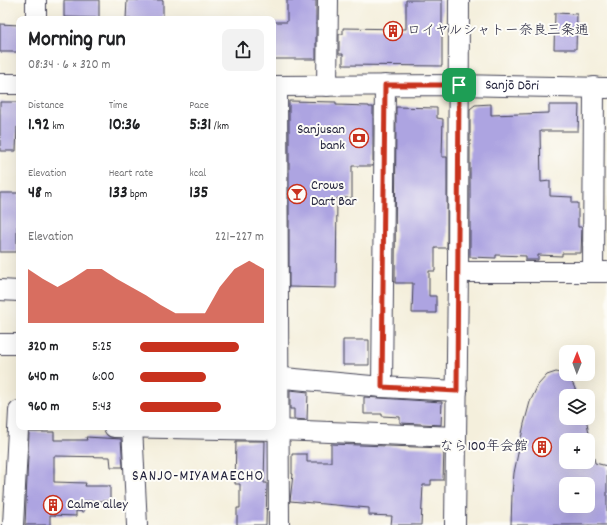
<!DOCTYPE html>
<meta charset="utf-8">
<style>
:root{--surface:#fff;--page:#f2f2f2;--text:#202124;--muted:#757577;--accent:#c8321e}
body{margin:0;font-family:Dekko,"Klee One",sans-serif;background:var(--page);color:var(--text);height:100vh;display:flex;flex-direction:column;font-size:15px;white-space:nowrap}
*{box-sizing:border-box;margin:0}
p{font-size:13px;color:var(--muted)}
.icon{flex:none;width:22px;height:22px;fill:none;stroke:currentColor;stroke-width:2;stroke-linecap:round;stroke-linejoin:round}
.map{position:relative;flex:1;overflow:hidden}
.side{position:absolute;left:16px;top:16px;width:260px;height:414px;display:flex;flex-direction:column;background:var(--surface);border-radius:8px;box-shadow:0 4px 16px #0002}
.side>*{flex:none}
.needle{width:26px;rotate:1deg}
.buttons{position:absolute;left:559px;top:345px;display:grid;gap:8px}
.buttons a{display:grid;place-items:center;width:36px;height:36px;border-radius:8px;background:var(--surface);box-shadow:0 4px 16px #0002;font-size:20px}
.pin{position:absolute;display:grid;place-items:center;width:34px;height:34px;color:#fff;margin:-17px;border-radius:8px;box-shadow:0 2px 6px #0006}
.round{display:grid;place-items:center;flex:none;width:42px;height:42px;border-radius:8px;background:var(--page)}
.head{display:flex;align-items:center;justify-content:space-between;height:68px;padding:0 12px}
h1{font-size:22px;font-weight:700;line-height:30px}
.figures{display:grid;grid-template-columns:repeat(3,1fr);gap:6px;height:68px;padding:4px 12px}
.figures div{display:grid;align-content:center}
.figures b{font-size:17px;font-weight:700}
.figures small{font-size:11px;font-weight:400}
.figures p{font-size:11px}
.chart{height:112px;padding:8px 12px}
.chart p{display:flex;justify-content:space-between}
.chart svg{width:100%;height:72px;margin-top:4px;fill:var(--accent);opacity:.7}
ul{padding:0 12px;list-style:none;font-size:13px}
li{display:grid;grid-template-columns:64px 48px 1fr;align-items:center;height:30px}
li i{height:10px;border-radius:5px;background:var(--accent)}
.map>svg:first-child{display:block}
.building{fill:#ada4e1;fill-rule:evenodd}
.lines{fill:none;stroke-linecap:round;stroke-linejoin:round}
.minor-casing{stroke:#424153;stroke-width:22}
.minor{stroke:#fff;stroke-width:20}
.route-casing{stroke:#fff;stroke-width:8}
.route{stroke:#c8321e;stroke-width:5}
.labels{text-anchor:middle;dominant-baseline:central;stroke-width:4;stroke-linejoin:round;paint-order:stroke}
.poi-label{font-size:14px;fill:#22223b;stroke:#fdfcf7;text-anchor:start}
.street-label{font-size:14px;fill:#22223b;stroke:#fdfcf7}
.neighbourhood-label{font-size:15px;letter-spacing:1px;fill:#22223b;stroke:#fdfcf7}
</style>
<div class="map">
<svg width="607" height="525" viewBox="0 0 607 525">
<rect width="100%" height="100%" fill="#fdfcf7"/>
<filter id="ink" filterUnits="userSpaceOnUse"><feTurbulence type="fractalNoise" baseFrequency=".025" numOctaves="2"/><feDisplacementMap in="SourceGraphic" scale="8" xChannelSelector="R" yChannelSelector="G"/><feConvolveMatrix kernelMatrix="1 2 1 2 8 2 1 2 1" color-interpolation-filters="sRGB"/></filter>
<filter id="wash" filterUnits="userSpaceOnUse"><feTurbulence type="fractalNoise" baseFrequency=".012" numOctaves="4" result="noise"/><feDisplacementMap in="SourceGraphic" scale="16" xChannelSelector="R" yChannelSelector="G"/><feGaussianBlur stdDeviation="0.9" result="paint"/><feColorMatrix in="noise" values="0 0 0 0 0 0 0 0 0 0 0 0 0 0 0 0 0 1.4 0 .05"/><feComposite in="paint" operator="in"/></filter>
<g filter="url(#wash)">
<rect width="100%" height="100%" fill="#f4efdc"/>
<g id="blocks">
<path class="building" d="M64,0H99V18L64,17Z
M127,0H163V19H126Z
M287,0H316V59H273V22H287Z
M406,0H442V66L343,65V54H339V34H343V28L406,29Z
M555,13L577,14L576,49H554Z
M0,24L19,25V52H0Z
M289,101L336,102V105L369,106V107H373V166H352V198H337L336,288L289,287Z
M0,102H19V127H17L16,151H0Z
M491,104V115L549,113V105H579L578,131H540L541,182L550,181V196L572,197V203H578V227H582L581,253H562V256L538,255V260H526V256L496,255V258L470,257V109L475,105Z
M396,107L437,108V118L443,119L442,157H447V248H435V271H429V296H436V313H412L413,283H395Z
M0,193H19V226H17V252H0Z
M343,340H369V365H343Z
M556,372L561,373L566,376L573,384L578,396H566V418H586L595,463L607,466V525H511L512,494L514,473L524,424L530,402L538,385L547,375ZM566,440H588V462H566ZM566,484H588V506H566Z
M290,390L308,392L307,420L294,419V409H290Z
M364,397L442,402L441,425L400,423V417L382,416V414H364Z
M29,432H54V440H87L86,437L121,439L123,467H111L110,457L54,456V482L86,483L85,486H110V501H84V512L76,511V516L50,515V525H25Z
M236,441H265L264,483H267L266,525H237V508H240V484H235Z
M331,444L444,448L443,480H431V485H423L421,525H391L392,516L369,515V508L290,501L293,474H292V454H307V462H331Z"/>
</g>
</g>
<g filter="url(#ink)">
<use href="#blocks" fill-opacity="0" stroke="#424153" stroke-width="1"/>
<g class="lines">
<g class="minor-casing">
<g id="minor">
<path d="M36,0V19"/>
<path d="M0,84H19"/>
<path id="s1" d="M273,86L459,85L607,88"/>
<path d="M277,86L279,525"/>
<path d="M327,86L328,0"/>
<path d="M458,272H607"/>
<path d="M593,272L594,87"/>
<path d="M0,290L19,291"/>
<path d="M0,344H19"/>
<path d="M273,377L382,387L457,391"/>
<path d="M382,387L385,85"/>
<path d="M114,427L279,430L456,437"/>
<path d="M132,427L137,525"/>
<path d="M13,525L19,411"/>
<path d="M455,525L458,272L459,0"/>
</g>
</g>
<use href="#minor" class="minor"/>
</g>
</g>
<g class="lines" filter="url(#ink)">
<g class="route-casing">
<path id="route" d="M385,85H459L457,391L382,387Z"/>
</g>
<use href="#route" class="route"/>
</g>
<defs>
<g id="building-ring" transform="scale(1)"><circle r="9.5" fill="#fdfcf7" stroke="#c8321e" stroke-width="1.5"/><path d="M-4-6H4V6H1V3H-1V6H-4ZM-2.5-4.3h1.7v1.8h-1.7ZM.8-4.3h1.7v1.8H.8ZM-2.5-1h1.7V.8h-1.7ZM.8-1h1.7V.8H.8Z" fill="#c8321e"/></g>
<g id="bank-ring" transform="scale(1)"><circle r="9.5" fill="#fdfcf7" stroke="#c8321e" stroke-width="1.5"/><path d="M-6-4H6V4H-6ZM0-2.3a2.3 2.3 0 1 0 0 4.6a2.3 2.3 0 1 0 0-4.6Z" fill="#c8321e"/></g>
<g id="bar-ring" transform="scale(1)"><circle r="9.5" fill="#fdfcf7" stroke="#c8321e" stroke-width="1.5"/><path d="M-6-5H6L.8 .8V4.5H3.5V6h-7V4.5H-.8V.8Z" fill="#c8321e"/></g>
</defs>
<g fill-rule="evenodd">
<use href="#building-ring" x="393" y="31"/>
<use href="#bank-ring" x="359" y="138"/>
<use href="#bar-ring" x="297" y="194"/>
<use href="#building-ring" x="542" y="447"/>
<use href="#building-ring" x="53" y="505"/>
</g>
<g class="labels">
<g class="poi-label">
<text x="407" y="31">ロイヤルシャトー奈良三条通</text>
<text x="345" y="130" text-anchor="end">Sanjusan<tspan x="345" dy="16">bank</tspan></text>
<text x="311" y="186">Crows<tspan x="311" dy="16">Dart Bar</tspan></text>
<text x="528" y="447" text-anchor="end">なら100年会館</text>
<text x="67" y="505">Calme alley</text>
</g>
<g class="street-label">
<text stroke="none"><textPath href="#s1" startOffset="239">Sanjō Dōri</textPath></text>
</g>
<g class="neighbourhood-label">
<text x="198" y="477">SANJO-MIYAMAECHO</text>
</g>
</g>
</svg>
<div class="buttons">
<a><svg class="needle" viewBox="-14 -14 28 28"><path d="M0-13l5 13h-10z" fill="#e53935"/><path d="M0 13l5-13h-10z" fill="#757577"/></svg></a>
<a><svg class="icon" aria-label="layers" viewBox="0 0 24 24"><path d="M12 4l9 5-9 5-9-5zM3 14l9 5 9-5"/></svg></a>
<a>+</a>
<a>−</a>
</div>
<div class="pin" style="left:459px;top:85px;background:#1e9e55"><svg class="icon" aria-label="arrive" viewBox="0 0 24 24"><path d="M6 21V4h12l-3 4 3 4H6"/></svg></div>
<section class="side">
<div class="head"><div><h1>Morning run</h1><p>08:34 · 6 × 320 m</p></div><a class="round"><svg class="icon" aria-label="share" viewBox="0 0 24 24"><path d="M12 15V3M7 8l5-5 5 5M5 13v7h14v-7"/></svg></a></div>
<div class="figures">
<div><p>Distance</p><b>1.92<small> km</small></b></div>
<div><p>Time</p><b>10:36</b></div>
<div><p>Pace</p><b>5:31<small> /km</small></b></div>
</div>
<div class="figures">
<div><p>Elevation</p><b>48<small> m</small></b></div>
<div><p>Heart rate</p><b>133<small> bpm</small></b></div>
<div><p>kcal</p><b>135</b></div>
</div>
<div class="chart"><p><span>Elevation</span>221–227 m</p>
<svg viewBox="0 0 160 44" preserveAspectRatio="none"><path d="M0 44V11L10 17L20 22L30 17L40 11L50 11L60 17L70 22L80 27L90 33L100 38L110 38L120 38L130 22L140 11L150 6L160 11V44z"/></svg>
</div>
<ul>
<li><b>320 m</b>5:25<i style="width:80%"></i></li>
<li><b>640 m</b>6:00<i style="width:53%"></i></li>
<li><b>960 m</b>5:43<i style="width:65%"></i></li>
</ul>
</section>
</div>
